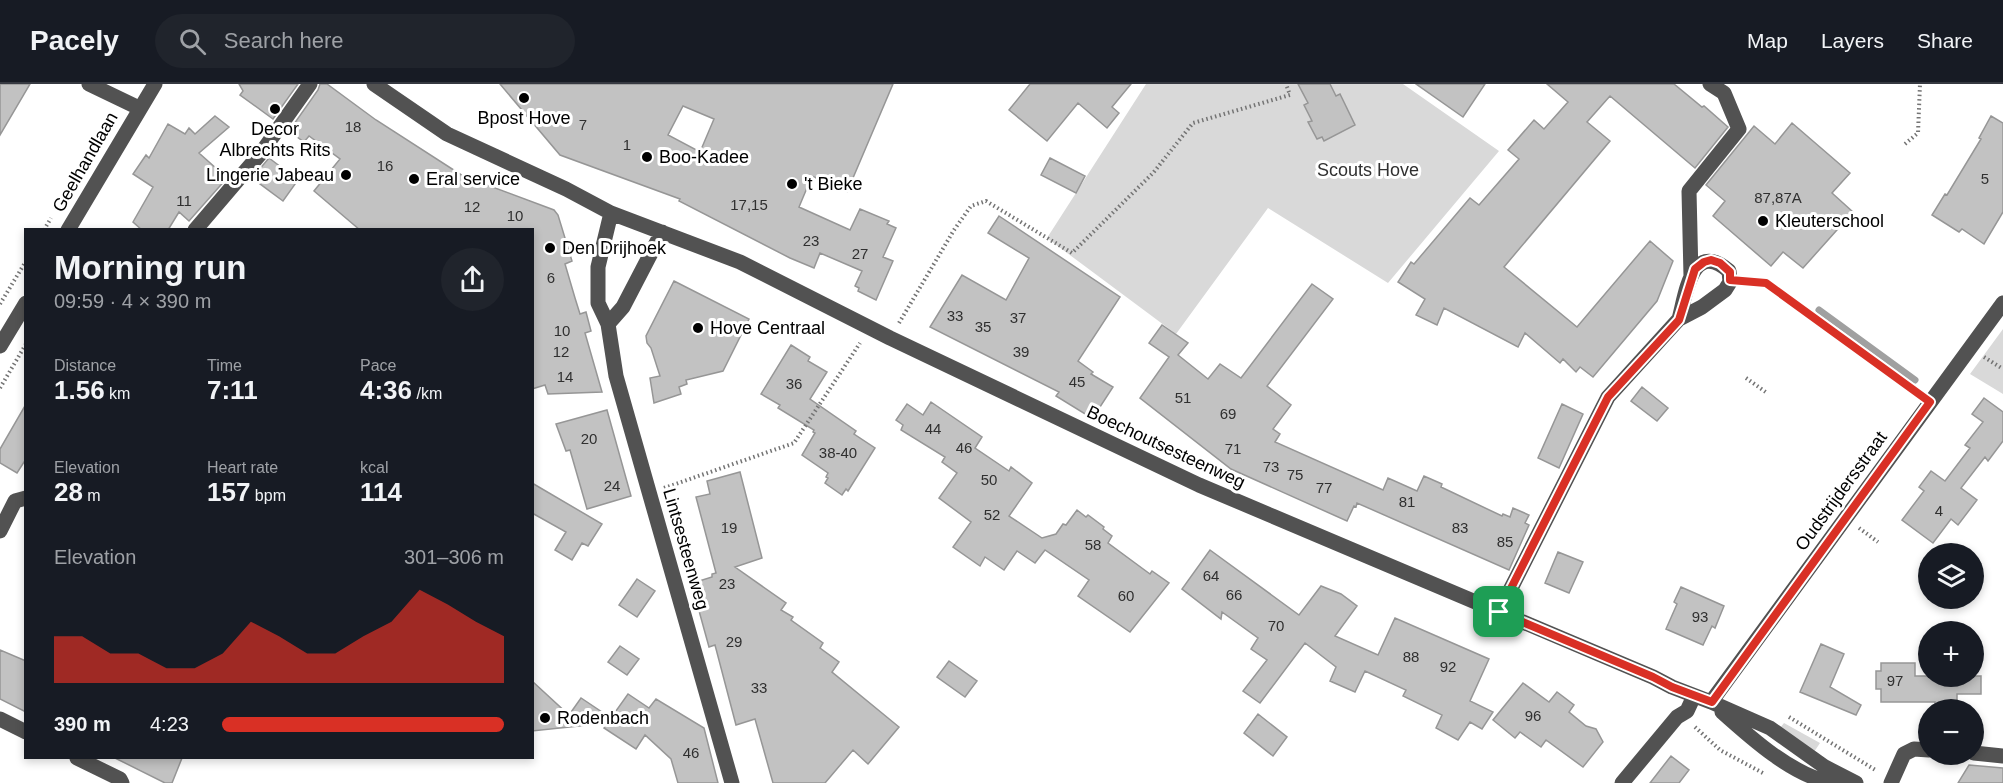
<!DOCTYPE html>
<meta charset="utf-8">
<style>
:root{--surface:#171b24;--page:#20242c;--text:#f1f3f6;--muted:#9ea1a6;--line:#363941;--accent:#d93025}
body{margin:0;font-family:Helvetica,sans-serif;background:var(--page);color:var(--text);height:100vh;display:flex;flex-direction:column;font-size:22px;white-space:nowrap}
*{box-sizing:border-box;margin:0}
p{font-size:20px;color:var(--muted)}
.icon{flex:none;width:33px;height:33px;fill:none;stroke:currentColor;stroke-width:2;stroke-linecap:round;stroke-linejoin:round}
.map{position:relative;flex:1;overflow:hidden}
.side{position:absolute;left:24px;top:144px;width:510px;height:531px;display:flex;flex-direction:column;background:var(--surface);border-radius:0px;box-shadow:0 3px 9px #0003}
.side>*{flex:none}
.tools{position:absolute;left:1918px;top:459px;display:grid;gap:12px}
.tools a{display:grid;place-items:center;width:66px;height:66px;border-radius:50%;background:var(--surface);box-shadow:0 3px 9px #0003;font-size:30px}
.pin{position:absolute;display:grid;place-items:center;width:51px;height:51px;color:#fff;margin:-26px;border-radius:12px;box-shadow:0 3px 9px #0006}
.round{display:grid;place-items:center;flex:none;width:63px;height:63px;border-radius:32px;background:var(--page)}
.overview{display:flex;align-items:center;justify-content:space-between;height:102px;padding:0 30px}
h1{font-size:33px;font-weight:700;line-height:45px}
.stats{display:grid;grid-template-columns:repeat(3,1fr);gap:9px;height:102px;padding:6px 30px}
.stats div{display:grid;align-content:center}
.stats b{font-size:26px;font-weight:700}
.stats small{font-size:16px;font-weight:400}
.stats p{font-size:16px}
.chart{height:168px;padding:12px 30px}
.chart p{display:flex;justify-content:space-between}
.chart svg{width:100%;height:108px;margin-top:6px;fill:var(--accent);opacity:.7}
ul{padding:0 30px;list-style:none;font-size:20px}
li{display:grid;grid-template-columns:96px 72px 1fr;align-items:center;height:45px}
li i{height:15px;border-radius:8px;background:var(--accent)}
header{display:flex;align-items:center;gap:36px;box-sizing:border-box;height:84px;padding:0 30px;background:var(--surface);border-bottom:2px solid var(--line)}
header strong{font-size:28px}
nav{display:flex;gap:33px;margin-inline-start:auto;font-size:21px}
.search{width:420px;height:54px;background:var(--page);display:flex;align-items:center;gap:15px;box-sizing:border-box;padding:0 21px;border-radius:33px;color:var(--muted);font-size:22px}
.map>svg:first-child{display:block}
.green{fill:#d9d9d9}
.lines{fill:none;stroke-linecap:round;stroke-linejoin:round}
.stream{stroke:#a0a0a0;stroke-width:7}
.building{fill:#c2c2c2;stroke:#969696;stroke-width:1.5;fill-rule:evenodd}
.path{stroke:#747474;stroke-width:4;stroke-dasharray:1.5 3;stroke-linecap:butt}
.minor{stroke:#525252;stroke-width:15}
.route-casing{stroke:#fff;stroke-width:12}
.route{stroke:#d93025;stroke-width:8}
.poi-dot{fill:#000;stroke:#fff;stroke-width:2}
.labels{text-anchor:middle;dominant-baseline:central;stroke-width:6;stroke-linejoin:round;paint-order:stroke}
.number-label{font-size:15px;fill:#303030}
.poi-label{font-size:18px;fill:#000;stroke:#fff;text-anchor:start}
.street-label{font-size:18px;fill:#000;stroke:#fff}
.park-label{font-size:18px;fill:#303030;stroke:#fff}
</style>
<header>
<strong>Pacely</strong>
<div class="search"><svg class="icon" aria-label="search" viewBox="0 0 24 24"><circle cx="10" cy="10" r="6"/><path d="M15 15l6 6"/></svg>Search here</div>
<nav><a>Map</a><a>Layers</a><a>Share</a></nav>
</header>
<div class="map">
<svg width="2003" height="699" viewBox="0 0 2003 699">
<rect width="100%" height="100%" fill="#fff"/>
<path class="green" d="M1146,0H1403L1499,67L1388,199L1268,124L1176,250L1047,154Z
M2003,245V310L1970,290Z
M1784,639L1820,659L1814,668L1780,644Z"/>
<g class="lines">
<path class="stream" d="M1819,226L1915,296"/>
</g>
<path class="building" d="M0,0H30L0,51Z
M239,0H298L273,35L240,11L243,7Z
M320,0H327L376,36L463,92L554,126L558,131L572,177L565,180L575,214L580,230L586,228L591,247L585,249L602,308L548,310L545,301L532,305V146H360L314,107L340,75L309,52L304,58L289,47L318,6Z
M500,0H893L847,108L812,92L799,123L850,146L860,125L889,137L887,140L896,144L883,173L893,177L876,216L858,207L859,204L855,202L862,187L820,169L814,184L790,174L679,117L680,115L560,71ZM683,22L714,35L700,68L668,51Z
M1030,0H1131L1112,23L1119,29L1107,44L1078,19L1047,57L1009,26Z
M1298,0H1330L1336,12L1340,10L1355,41L1324,57L1322,53L1317,55L1308,38L1312,37L1304,21L1308,19Z
M1416,0H1485L1463,33Z
M1547,0H1674L1702,23L1704,22L1728,43L1695,84L1610,12L1587,38L1610,57L1504,183L1577,243L1650,157L1673,177L1657,217L1593,293L1580,283L1576,288L1563,275L1560,279L1525,249L1518,263L1444,224L1437,241L1416,231L1425,215L1398,198L1411,178L1414,180L1470,114L1479,121L1519,75L1508,66L1534,36L1544,45L1568,18Z
M215,32L229,43L199,69L227,94L189,137L179,128L168,146H142L133,138L153,103L133,90L146,71L149,74L168,40L185,50L189,44L195,50Z
M1991,32L2003,39V128L1984,160L1962,145L1959,148L1932,131L1945,110L1947,111L1981,55L1979,54Z
M1792,39L1850,89L1832,109L1853,128L1803,184L1783,168L1771,182L1713,132L1725,117L1706,101L1754,42L1775,60Z
M269,74L298,96L283,117L252,94Z
M1050,74L1085,92L1076,109L1041,91Z
M999,132L1120,213L1078,277L1093,288L1091,290L1113,303L1100,323L1097,321L1090,333L1056,312L1059,308L930,243L962,191L1006,216L1029,174L988,149Z
M674,197L749,235L723,287L686,296L687,300L679,303L681,310L654,319L650,294L660,292L651,264L647,259L646,252Z
M1312,200L1333,215L1267,302L1291,321L1273,345L1280,350L1275,358L1383,406L1388,394L1417,407L1424,392L1442,400L1441,403L1502,432L1503,430L1510,433L1513,424L1529,431L1525,439L1529,441L1509,486L1357,419L1356,423L1354,422L1347,437L1231,385L1140,314L1169,273L1149,259L1162,241L1188,259L1178,271L1208,295L1220,280L1241,294Z
M791,261L810,273L808,277L827,288L810,315L856,347L854,350L875,364L848,407L846,405L842,411L825,399L828,394L826,393L828,389L802,371L815,349L813,348L814,346L778,324L780,321L761,310Z
M1642,303L1668,324L1657,337L1631,317Z
M1984,314L2003,328V357L1988,377L1985,373L1961,404L1977,416L1958,441L1951,435L1933,459L1902,436L1924,407L1919,403L1931,387L1945,397L1970,364L1965,361L1983,338L1972,330Z
M931,318L982,353L975,364L1009,387L1011,383L1032,399L1009,432L1042,454L1056,450L1063,440L1066,441L1077,426L1086,433L1088,431L1104,443L1103,445L1112,452L1108,459L1150,490L1152,487L1169,499L1130,548L1078,512L1089,496L1045,466L1035,479L1017,467L1004,486L985,473L980,482L953,463L971,438L939,414L957,389L942,378L945,373L901,346L903,341L896,336L907,320L923,331Z
M26,320V375L17,389L0,379V365Z
M1562,320L1583,330L1559,384L1538,374Z
M607,326L631,412L587,425L570,366L566,367L556,340Z
M740,388L762,474L735,483L786,519L781,526L793,533L791,536L823,559L820,564L839,578L832,588L899,643L868,680L853,666L825,699H773L755,635L736,641L715,561L709,563L696,516L701,514L696,498L712,493V490L716,489L696,413L710,410L707,397Z
M532,399L602,440L588,462L582,459L572,476L555,466L566,448L532,429Z
M1210,466L1299,531L1321,502L1341,510L1357,522L1335,552L1378,571L1395,534L1489,575L1470,617L1493,628L1482,645L1470,638L1458,656L1436,644L1442,631L1403,612L1406,606L1365,587L1355,608L1330,597L1336,583L1305,559L1260,619L1243,607L1267,576L1251,565L1258,554L1222,528L1221,535L1182,505Z
M1558,468L1583,478L1569,509L1545,499Z
M637,495L655,507L637,533L619,521Z
M1681,503L1724,522L1715,544L1712,542L1703,561L1666,545L1677,520L1674,518Z
M1821,560L1844,570L1830,603L1861,621L1856,631L1800,608Z
M620,562L639,575L627,591L608,578Z
M0,566L26,577V628L0,615Z
M949,577L977,597L965,613L937,593Z
M1881,579H1915V592H1981V610H1957V623L1935,622V618H1881V605H1876V587H1881Z
M532,597L569,631L581,614L611,634L628,610L649,624L656,615L704,644L718,699H678L671,675L645,651L636,665L604,644L608,639L532,647Z
M1523,599L1549,618L1557,608L1574,621L1569,628L1586,642L1596,645L1603,658L1583,683L1546,656L1541,663L1520,648L1515,654L1493,636Z
M1258,630L1287,653L1273,672L1244,649Z
M1671,672L1689,686L1679,699H1650Z
M115,674H182L172,699H165Z
M1969,681L2003,684V699H1958Z"/>
<g class="lines">
<path class="path" d="M1905,60L1918,49L1920,0
M44,146L51,134
M1747,197L1766,199L1917,309
M0,220L26,177
M899,239L954,146L971,122L986,117L1072,169L1153,89L1193,39L1290,11L1286,0
M1984,273L2003,285
M1746,294L1767,309
M0,304L26,260
M664,404L794,359L860,259
M1859,444L1878,458
M1789,633L1877,687
M1695,643L1720,666L1763,689"/>
<path class="minor" d="M89,0L139,24
M374,0L447,50L566,105L611,129L740,178L890,254L1199,401L1653,593L1672,603L1711,618L1770,644L1825,683L1856,699
M611,129L598,183V219L608,240L616,292L732,699
M68,146L155,0
M195,146L261,69L310,0
M1691,192L1689,107L1739,45L1724,9L1710,0
M608,240L623,223L662,148
M0,262L26,219
M0,447L15,417L26,414
M1499,528L1608,313L1679,235L1702,223L1725,206L1730,198L1729,187C1692,155 1686,209 1679,235
M1711,618L2003,219
M1722,628C1752,655 1791,690 1831,699
M0,635L26,648
M1974,669L2003,672
M77,674L120,695L122,699
M1622,699L1677,633L1687,627L1694,612
M1891,699L1904,670L1914,665L1929,666"/>
</g>
<g class="lines">
<g class="route-casing">
<path id="route" d="M1711,176L1720,179L1730,188V196L1766,199L1930,318L1712,618L1672,603L1653,593L1499,528L1608,313L1679,236L1695,185L1704,178Z"/>
</g>
<use href="#route" class="route"/>
</g>
<g class="poi-dot">
<circle cx="524" cy="14" r="6"/>
<circle cx="275" cy="25" r="6"/>
<circle cx="647" cy="73" r="6"/>
<circle cx="346" cy="91" r="6"/>
<circle cx="414" cy="95" r="6"/>
<circle cx="792" cy="100" r="6"/>
<circle cx="1763" cy="137" r="6"/>
<circle cx="550" cy="164" r="6"/>
<circle cx="698" cy="244" r="6"/>
<circle cx="545" cy="634" r="6"/>
</g>
<g class="labels">
<g class="number-label">
<text x="583" y="40">7</text>
<text x="353" y="42">18</text>
<text x="627" y="60">1</text>
<text x="385" y="81">16</text>
<text x="1985" y="94">5</text>
<text x="1778" y="113">87,87A</text>
<text x="184" y="116">11</text>
<text x="749" y="120">17,15</text>
<text x="472" y="122">12</text>
<text x="515" y="131">10</text>
<text x="811" y="156">23</text>
<text x="860" y="169">27</text>
<text x="551" y="193">6</text>
<text x="955" y="231">33</text>
<text x="1018" y="233">37</text>
<text x="983" y="242">35</text>
<text x="562" y="246">10</text>
<text x="561" y="267">12</text>
<text x="1021" y="267">39</text>
<text x="565" y="292">14</text>
<text x="1077" y="297">45</text>
<text x="794" y="299">36</text>
<text x="1183" y="313">51</text>
<text x="1228" y="329">69</text>
<text x="933" y="344">44</text>
<text x="589" y="354">20</text>
<text x="964" y="363">46</text>
<text x="1233" y="364">71</text>
<text x="838" y="368">38-40</text>
<text x="1271" y="382">73</text>
<text x="1295" y="390">75</text>
<text x="989" y="395">50</text>
<text x="612" y="401">24</text>
<text x="1324" y="403">77</text>
<text x="1407" y="417">81</text>
<text x="1939" y="426">4</text>
<text x="992" y="430">52</text>
<text x="729" y="443">19</text>
<text x="1460" y="443">83</text>
<text x="1505" y="457">85</text>
<text x="1093" y="460">58</text>
<text x="1211" y="491">64</text>
<text x="727" y="499">23</text>
<text x="1234" y="510">66</text>
<text x="1126" y="511">60</text>
<text x="1700" y="532">93</text>
<text x="1276" y="541">70</text>
<text x="734" y="557">29</text>
<text x="1411" y="572">88</text>
<text x="1448" y="582">92</text>
<text x="1895" y="596">97</text>
<text x="759" y="603">33</text>
<text x="1533" y="631">96</text>
<text x="691" y="668">46</text>
</g>
<g class="poi-label">
<text x="524" y="34" text-anchor="middle">Bpost Hove</text>
<text x="275" y="45" text-anchor="middle">Decor<tspan x="275" dy="21">Albrechts Rits</tspan></text>
<text x="659" y="73">Boo-Kadee</text>
<text x="334" y="91" text-anchor="end">Lingerie Jabeau</text>
<text x="426" y="95">Eral service</text>
<text x="804" y="100">'t Bieke</text>
<text x="1775" y="137">Kleuterschool</text>
<text x="562" y="164">Den Drijhoek</text>
<text x="710" y="244">Hove Centraal</text>
<text x="557" y="634">Rodenbach</text>
</g>
<g class="street-label">
<text transform="translate(85 78) rotate(-60)">Geelhandlaan</text>
<text transform="translate(1166 363) rotate(25)">Boechoutsesteenweg</text>
<text transform="translate(1841 407) rotate(-54)">Oudstrijdersstraat</text>
<text transform="translate(686 465) rotate(74)">Lintsesteenweg</text>
</g>
<g class="park-label">
<text x="1368" y="86">Scouts Hove</text>
</g>
</g>
</svg>
<div class="tools">
<a><svg class="icon" aria-label="layers" viewBox="0 0 24 24"><path d="M12 4l9 5-9 5-9-5zM3 14l9 5 9-5"/></svg></a>
<a>+</a>
<a>−</a>
</div>
<div class="pin" style="left:1499px;top:528px;background:#1e9e55"><svg class="icon" aria-label="arrive" viewBox="0 0 24 24"><path d="M6 21V4h12l-3 4 3 4H6"/></svg></div>
<section class="side">
<div class="overview"><div><h1>Morning run</h1><p>09:59 · 4 × 390 m</p></div><a class="round"><svg class="icon" aria-label="share" viewBox="0 0 24 24"><path d="M12 15V3M7 8l5-5 5 5M5 13v7h14v-7"/></svg></a></div>
<div class="stats">
<div><p>Distance</p><b>1.56<small> km</small></b></div>
<div><p>Time</p><b>7:11</b></div>
<div><p>Pace</p><b>4:36<small> /km</small></b></div>
</div>
<div class="stats">
<div><p>Elevation</p><b>28<small> m</small></b></div>
<div><p>Heart rate</p><b>157<small> bpm</small></b></div>
<div><p>kcal</p><b>114</b></div>
</div>
<div class="chart"><p><span>Elevation</span>301–306 m</p>
<svg viewBox="0 0 160 44" preserveAspectRatio="none"><path d="M0 44V25L10 25L20 32L30 32L40 38L50 38L60 32L70 19L80 25L90 32L100 32L110 25L120 19L130 6L140 12L150 19L160 25V44z"/></svg>
</div>
<ul>
<li><b>390 m</b>4:23<i style="width:100%"></i></li>
</ul>
</section>
</div>
